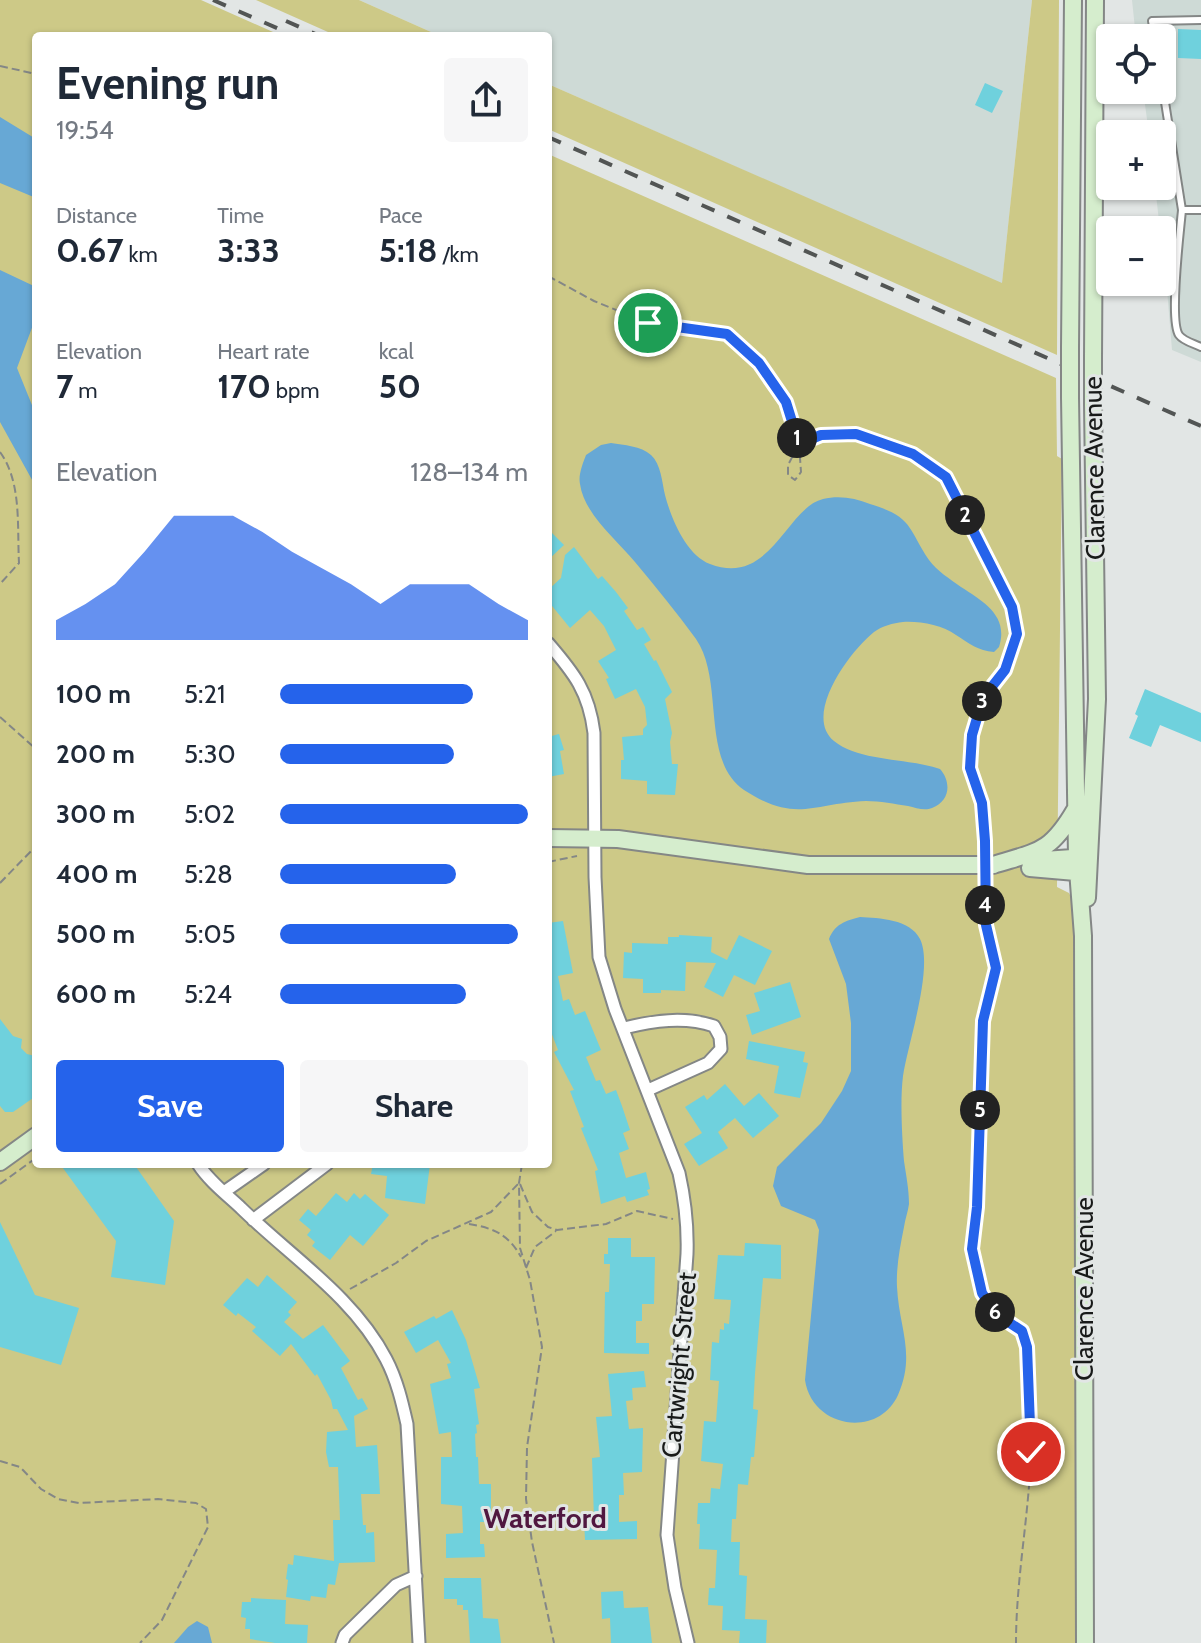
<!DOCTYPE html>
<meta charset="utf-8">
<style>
:root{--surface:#fff;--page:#f6f6f7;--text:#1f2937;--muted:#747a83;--accent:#2563eb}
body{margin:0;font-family:Cabin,sans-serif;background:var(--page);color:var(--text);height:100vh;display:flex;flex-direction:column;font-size:30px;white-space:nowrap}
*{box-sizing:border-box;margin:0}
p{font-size:26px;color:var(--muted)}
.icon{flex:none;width:44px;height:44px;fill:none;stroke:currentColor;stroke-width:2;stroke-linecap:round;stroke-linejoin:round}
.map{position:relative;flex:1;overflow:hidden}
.panel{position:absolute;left:32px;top:32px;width:520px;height:1136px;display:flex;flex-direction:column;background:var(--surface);border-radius:8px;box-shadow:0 2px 6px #0004}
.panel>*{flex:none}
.tools{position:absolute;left:1096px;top:24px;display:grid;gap:16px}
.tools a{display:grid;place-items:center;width:80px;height:80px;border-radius:8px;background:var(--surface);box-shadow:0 2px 6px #0004;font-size:40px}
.pin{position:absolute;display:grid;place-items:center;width:68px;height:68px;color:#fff;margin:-34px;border:4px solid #fff;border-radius:50%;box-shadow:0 2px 8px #0007}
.km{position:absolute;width:40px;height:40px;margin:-20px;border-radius:50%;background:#222;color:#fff;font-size:22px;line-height:40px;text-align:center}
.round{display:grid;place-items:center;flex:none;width:84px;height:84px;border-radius:8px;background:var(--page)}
.headline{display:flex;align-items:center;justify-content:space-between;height:136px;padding:0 24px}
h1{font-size:44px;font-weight:700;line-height:60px}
.stats{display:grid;grid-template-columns:repeat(3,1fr);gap:12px;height:136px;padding:8px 24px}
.stats div{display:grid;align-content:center}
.stats b{font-size:34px;font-weight:700}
.stats small{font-size:22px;font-weight:400}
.stats p{font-size:22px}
.chart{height:224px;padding:16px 24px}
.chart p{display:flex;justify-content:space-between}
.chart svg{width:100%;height:144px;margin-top:8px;fill:var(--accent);opacity:.7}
.action{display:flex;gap:16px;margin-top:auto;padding:16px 24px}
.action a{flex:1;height:92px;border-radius:8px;background:var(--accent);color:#fff;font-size:32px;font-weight:700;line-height:92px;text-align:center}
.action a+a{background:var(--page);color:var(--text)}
ul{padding:0 24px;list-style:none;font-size:26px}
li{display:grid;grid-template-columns:128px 96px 1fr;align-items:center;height:60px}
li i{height:20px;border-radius:10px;background:var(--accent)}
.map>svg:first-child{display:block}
.built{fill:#cedad6}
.green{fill:#cdc987}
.water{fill:#67a8d5}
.building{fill:#6fd1dd}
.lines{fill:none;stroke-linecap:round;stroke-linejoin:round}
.lane-casing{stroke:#848786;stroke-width:10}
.street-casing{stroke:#848786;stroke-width:15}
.secondary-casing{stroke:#848786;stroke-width:20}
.path{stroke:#848786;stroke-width:2;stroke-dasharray:8 4;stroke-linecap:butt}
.lane{stroke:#fff;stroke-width:6}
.street{stroke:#fff;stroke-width:11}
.secondary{stroke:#d5edcd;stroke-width:16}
.rail{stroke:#525554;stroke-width:4;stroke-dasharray:14 14;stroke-linecap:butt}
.secondary-bridge-casing{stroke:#848786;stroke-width:20;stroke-linecap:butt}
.secondary-bridge{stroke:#d5edcd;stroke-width:16}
.route-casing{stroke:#fff;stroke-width:16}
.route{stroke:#2563eb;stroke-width:10}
.labels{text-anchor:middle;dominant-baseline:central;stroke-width:6;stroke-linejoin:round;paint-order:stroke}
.street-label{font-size:26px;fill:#181a19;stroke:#e2e6e5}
.neighbourhood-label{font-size:28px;font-weight:bold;fill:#501740;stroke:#e2e6e5}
</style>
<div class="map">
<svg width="1201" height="1643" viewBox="0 0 1201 1643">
<rect width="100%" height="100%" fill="#e2e6e5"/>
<path class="built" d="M359,0H1032L1002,284L548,84V36H440Z
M1132,0H1201V362L1172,350L1162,230H1160L1155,186H1162V134H1149L1143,90H1162V38H1136Z"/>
<path class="green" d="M0,0H201L282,36H36V1164H548V154L1056,378L1057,456L1062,459L1057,887L1069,893L1074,903L1075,936L1077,1643H0Z
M256,0H359L440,36H337Z
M1032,0H1059L1057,355L548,129V84L1002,283Z"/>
<path class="water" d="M0,117L36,139V198L0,183Z
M0,270L36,287V317L17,368L36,415V487L0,422Z
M611,443C624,445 641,446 651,455C661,464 662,482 665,495C671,518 686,555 710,564C771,587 786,508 823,499C839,495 855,498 870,504C913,517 907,527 929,560C937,571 950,579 961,587C984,602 1009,616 999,647L994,652C978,651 969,643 956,635C942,625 920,621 903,622C893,623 882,626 874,632C851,650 802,715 834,741C860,762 909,758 940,769C951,781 951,801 932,808C925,811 916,808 908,806C895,804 880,801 866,801C813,803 796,824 744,790C700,760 725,681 696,639C677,613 656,587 635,562C617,540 584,514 580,484C578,475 583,463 586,455L601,445Z
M860,917C879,918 910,919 920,939C934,967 908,1043 903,1076C900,1100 902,1136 904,1161C906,1175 909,1189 909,1204C908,1212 905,1219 904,1227C900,1247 896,1267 897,1287C899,1328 916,1354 898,1395C878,1439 812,1428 805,1380L819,1230L815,1220L781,1206L773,1186L777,1167L821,1123L842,1091L851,1071V1023L846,984L829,939C835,924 845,921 860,917Z
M197,1621L208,1627L212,1643H174L188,1627Z"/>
<path class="building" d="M1178,29L1201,30V59L1178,58Z
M985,83L1003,91L992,113L975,105Z
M548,529L564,545L548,560Z
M574,547L598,579L602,576L616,592L628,608L624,611L637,630L643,627L651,640L644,644L654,661L656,660L672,692L665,699L672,733L670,742L672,764H678L675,795L647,794V781L621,779V760H624L622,737L643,735V729L647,725L645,707L636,689L615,699L606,679L609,678L598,661L616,650L604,626L590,610L570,628L548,601V590L561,578L565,555Z
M1145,689L1201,713V742L1160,725L1151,747L1129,738L1138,716L1135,714Z
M559,734L564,750L560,751L564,774L548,777V737Z
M563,921L573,973L558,976L563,1001L569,999L575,1015L585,1011L601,1050L586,1057L596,1081L600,1080L606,1094L616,1090L622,1106L630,1130L623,1133L629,1149L619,1153L626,1178L646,1172L650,1189L647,1190L649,1195L627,1202L625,1196L601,1204L595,1171L598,1170L581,1128L584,1127L570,1091L574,1090L554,1052L558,1050L548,1024V923Z
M679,935L712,937L711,952L727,960L739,935L772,951L755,985L734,975L723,997L704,987L716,963L686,962L685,991L661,990V993H643V979L623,978L624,952L632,953V943L668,944V937H679Z
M790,982L801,1017L752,1035L746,1015L760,1011L754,993Z
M0,1019L13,1036L22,1039L21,1048L27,1054L35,1056L36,1096L13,1112H5L0,1106Z
M749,1041L805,1052L803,1062L808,1063L800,1098L774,1093L779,1066L746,1059Z
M725,1084L744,1106L759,1093L779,1116L753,1138L735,1118L718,1132L728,1148L699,1166L684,1144L702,1133L685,1107L704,1095L707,1100Z
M60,1164H134L174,1221L165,1285L111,1277L116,1241Z
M373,1164H430L425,1204L385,1198L387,1176L371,1174Z
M336,1193L347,1202L354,1193L360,1199L365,1194L389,1215L363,1246L350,1235L330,1260L312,1246L315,1242L307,1235L311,1230L299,1220L308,1209L316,1216Z
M0,1222L35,1295L79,1308L61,1365L0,1347Z
M608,1238H631V1257H655L654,1304H642V1321H636V1343H649V1354L604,1353L605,1292H609L610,1264H604V1254H608Z
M745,1243L781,1245V1279L763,1278L755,1374L753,1409L758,1410L754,1457H751L748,1485L738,1484L736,1519H732L731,1542H740L739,1575L747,1576L745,1619L767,1620L766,1643H739L740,1631L722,1630L723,1606L708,1605L709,1588H715L717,1550L699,1549L700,1524H697L698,1503H710L711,1488L720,1489L723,1464L701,1461L704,1421L716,1422L719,1381L710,1380L712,1342L719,1343L720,1329L724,1330V1323L729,1324L731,1300L714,1299L718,1255L744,1256Z
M267,1275L297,1302L288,1312L291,1315L284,1322L303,1339L323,1325L350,1361L341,1368L358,1400L362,1398L368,1409L354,1416L356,1447L377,1445L380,1494H361L363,1525H366V1533L374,1532L375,1562L339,1563L335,1585L328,1584L326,1598L311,1596L310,1601L286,1597L288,1580L286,1579L288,1564L293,1565L294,1555L334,1561L333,1520H340L338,1467H329L326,1452L327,1432L348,1430L337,1409H333L331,1400L317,1374L315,1376L291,1344L280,1356L252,1331L256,1327L238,1313L236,1316L223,1305L247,1278L258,1287Z
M452,1310L466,1340L480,1388L474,1389L479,1424L476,1425L477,1433L475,1434L476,1457H478L479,1484H491V1514H486V1522H480V1544H484L485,1557L446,1558V1534L463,1533L462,1506L441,1504V1457H452L451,1432L439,1434L430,1384L451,1378L447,1364L451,1363L438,1340L416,1353L404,1332L434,1316L436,1319Z
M644,1371L646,1387L632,1388L633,1400L626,1401L629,1429L643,1428L642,1472L623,1473L624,1495H619V1522L637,1521V1539L585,1540L584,1520L594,1519L592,1458L600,1457L596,1417L612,1416L608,1374Z
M444,1578H481L483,1618L498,1619L501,1643H470L468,1610H463V1605H457V1599H444Z
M623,1591L624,1608L648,1607L652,1643H611L610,1618L602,1619L601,1592Z
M251,1598L286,1600L285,1624L308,1625L307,1643H275L250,1639V1629H245L246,1618L241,1617L242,1602H251Z"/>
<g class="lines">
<g class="lane-casing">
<path id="lane" d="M1155,38L1152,21L1201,20
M1162,83L1182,210H1201
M1182,210C1180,232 1169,320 1179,335C1183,341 1195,344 1201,347"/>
</g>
<g class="street-casing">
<path id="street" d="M548,643C574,673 589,692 594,733L595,877L599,957L615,1009L679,1173C685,1200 688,1226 687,1254L667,1535L675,1588L688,1643
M624,1028C653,1021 684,1016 714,1026L720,1037L721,1049L708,1063L648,1090
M198,1164C209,1181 226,1194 241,1208C290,1256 354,1297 386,1359C397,1380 402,1402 407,1424L419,1643
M224,1192L264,1164
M253,1220L327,1164
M342,1643L345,1635L396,1585L416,1576"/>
</g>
<g class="secondary-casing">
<path id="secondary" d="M1070,348L1073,0
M1093,360L1095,0
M1070,397L1077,857L1083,936L1085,1643
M548,838L618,839L808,865H975
M1030,861L1087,857
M993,865C1038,851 1050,853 1075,810
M1030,868L1087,873
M1087,898L1097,699L1093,404
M0,1162L36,1136"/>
</g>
<path class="path" d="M0,66L36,74
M548,276L594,301L648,323L727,334L759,363L786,402L799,444L801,472L795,480L788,475V465L799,444L821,435L856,434L913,454L946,477L1012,607L1017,634L1005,670L983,698L972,735L970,768L982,803L985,850
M0,452C22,482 17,527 19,563L0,584
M0,717L36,749
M548,862L577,856
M985,881L986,925L996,968L983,1021L977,1207L972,1249L982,1293L996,1314L1022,1331L1027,1347C1028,1382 1031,1417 1031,1452C1029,1516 1016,1579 1016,1643
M0,883L36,846
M522,1164L519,1183L520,1248L530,1280L542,1347L527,1447L526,1499L532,1542L554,1643
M0,1184L36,1158
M520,1184L532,1212L548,1227L557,1230L606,1224L637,1211L673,1219
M469,1224C494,1228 509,1235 521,1257
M526,1268L535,1247L556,1231
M350,1289L396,1263L426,1241L491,1212L518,1184
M0,1461L20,1467L41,1489L58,1499L79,1503L158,1499L196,1503L206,1509L208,1527L162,1620L140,1643"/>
<use href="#lane" class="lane"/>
<use href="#street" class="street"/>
<use href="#secondary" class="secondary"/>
<path class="rail" d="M213,0L295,36
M286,21L320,36
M548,137L1201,426"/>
<g class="secondary-bridge-casing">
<path id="secondary-bridge" d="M1070,397V348
M1093,404V360
M975,865H993"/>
</g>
<use href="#secondary-bridge" class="secondary-bridge"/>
</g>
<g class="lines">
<g class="route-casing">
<path id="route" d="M648,323L727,334L759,363L786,402L799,444L821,435L856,434L913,454L946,477L1012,607L1017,634L1005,670L983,698L972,735L970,768L982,803L985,841L986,925L996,968L983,1021L977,1207L972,1249L982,1293L996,1314L1022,1331L1027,1347L1031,1452"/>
</g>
<use href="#route" class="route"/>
</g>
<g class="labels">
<g class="street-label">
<text transform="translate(1094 468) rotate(-91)">Clarence Avenue</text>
<text transform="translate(1084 1289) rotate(-90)">Clarence Avenue</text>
<text transform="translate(679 1365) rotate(-85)">Cartwright Street</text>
</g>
<g class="neighbourhood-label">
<text x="545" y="1518">Waterford</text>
</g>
</g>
</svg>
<div class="tools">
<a><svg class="icon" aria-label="locate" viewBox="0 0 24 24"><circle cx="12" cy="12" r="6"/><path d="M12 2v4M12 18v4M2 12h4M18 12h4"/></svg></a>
<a>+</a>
<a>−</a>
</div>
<div class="pin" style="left:648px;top:323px;background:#1e9e55"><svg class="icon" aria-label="arrive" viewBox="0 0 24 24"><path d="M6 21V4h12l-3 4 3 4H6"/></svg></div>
<div class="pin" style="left:1031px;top:1452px;background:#d93025"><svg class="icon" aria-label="check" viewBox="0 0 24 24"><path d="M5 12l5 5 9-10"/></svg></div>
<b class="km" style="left:797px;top:438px">1</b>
<b class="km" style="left:965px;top:515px">2</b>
<b class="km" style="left:982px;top:701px">3</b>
<b class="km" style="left:985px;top:905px">4</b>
<b class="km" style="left:980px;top:1110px">5</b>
<b class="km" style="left:995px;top:1312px">6</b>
<section class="panel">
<div class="headline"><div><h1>Evening run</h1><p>19:54</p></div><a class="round"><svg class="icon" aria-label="share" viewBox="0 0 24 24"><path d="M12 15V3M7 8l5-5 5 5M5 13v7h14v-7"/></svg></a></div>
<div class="stats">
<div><p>Distance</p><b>0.67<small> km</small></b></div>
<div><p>Time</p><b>3:33</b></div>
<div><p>Pace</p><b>5:18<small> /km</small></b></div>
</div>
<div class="stats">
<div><p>Elevation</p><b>7<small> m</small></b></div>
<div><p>Heart rate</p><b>170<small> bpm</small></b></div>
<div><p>kcal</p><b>50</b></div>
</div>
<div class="chart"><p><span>Elevation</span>128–134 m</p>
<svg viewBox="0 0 160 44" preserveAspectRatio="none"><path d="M0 44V38L10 33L20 27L30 17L40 6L50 6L60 6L70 11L80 17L90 22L100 27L110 33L120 27L130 27L140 27L150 33L160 38V44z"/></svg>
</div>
<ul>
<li><b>100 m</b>5:21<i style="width:78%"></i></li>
<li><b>200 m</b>5:30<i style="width:70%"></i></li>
<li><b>300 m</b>5:02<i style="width:100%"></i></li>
<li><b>400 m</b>5:28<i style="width:71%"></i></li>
<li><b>500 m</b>5:05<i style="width:96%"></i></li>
<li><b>600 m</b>5:24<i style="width:75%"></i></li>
</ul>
<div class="action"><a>Save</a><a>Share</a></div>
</section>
</div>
